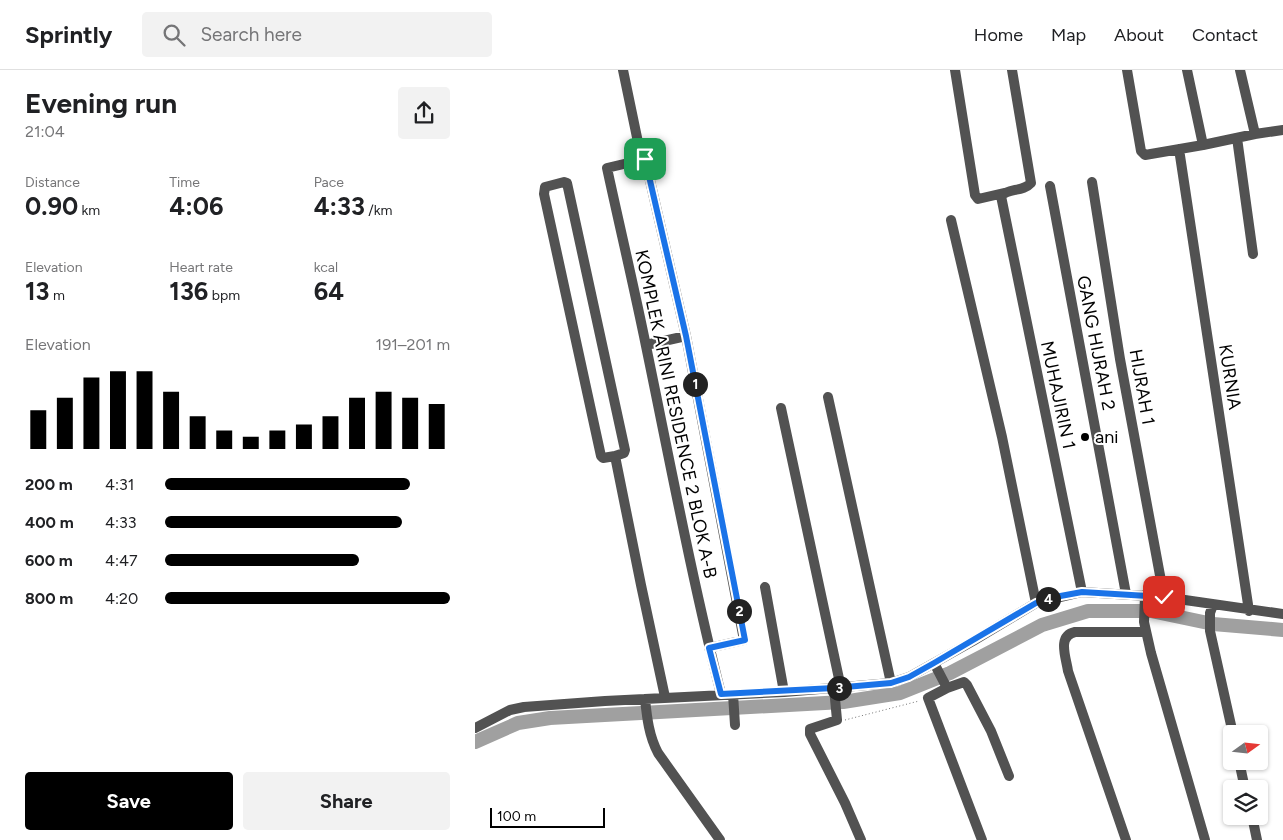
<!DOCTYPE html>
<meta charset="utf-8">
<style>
:root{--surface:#fff;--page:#f2f2f2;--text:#202124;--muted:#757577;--line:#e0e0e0;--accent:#000}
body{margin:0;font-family:Figtree,sans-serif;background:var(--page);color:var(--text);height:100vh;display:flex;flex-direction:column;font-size:19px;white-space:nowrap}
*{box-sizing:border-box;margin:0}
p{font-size:16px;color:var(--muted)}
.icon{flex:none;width:28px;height:28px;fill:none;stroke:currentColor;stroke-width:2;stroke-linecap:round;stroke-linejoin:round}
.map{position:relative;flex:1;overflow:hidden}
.drawer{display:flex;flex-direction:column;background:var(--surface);width:475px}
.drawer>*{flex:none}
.needle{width:32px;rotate:75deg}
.fabs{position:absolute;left:748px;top:655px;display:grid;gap:10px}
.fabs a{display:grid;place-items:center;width:45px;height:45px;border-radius:5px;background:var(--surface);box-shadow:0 1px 4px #0004;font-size:25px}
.scale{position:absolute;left:15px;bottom:12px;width:115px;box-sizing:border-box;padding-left:5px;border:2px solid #000;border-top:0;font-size:14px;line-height:18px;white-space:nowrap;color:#000;-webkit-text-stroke:4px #fff;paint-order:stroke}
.pin{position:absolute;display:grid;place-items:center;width:42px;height:42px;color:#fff;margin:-21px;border-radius:10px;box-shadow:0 2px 8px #0006}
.km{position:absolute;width:25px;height:25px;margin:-12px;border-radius:50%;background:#222;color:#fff;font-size:14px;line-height:25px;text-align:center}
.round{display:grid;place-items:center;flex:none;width:52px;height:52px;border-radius:5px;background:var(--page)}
.overview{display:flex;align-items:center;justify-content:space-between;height:85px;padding:0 25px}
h1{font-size:28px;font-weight:700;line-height:38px}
.figures{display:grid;grid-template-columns:repeat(3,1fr);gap:8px;height:85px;padding:5px 25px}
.figures div{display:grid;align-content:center}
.figures b{font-size:25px;font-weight:700}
.figures small{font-size:14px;font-weight:400}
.figures p{font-size:14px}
.chart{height:140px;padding:10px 25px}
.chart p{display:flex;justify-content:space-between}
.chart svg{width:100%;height:90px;margin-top:5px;stroke:var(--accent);stroke-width:6}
.primary-button{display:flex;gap:10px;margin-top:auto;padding:10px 25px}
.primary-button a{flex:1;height:58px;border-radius:5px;background:var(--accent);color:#fff;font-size:20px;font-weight:700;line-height:58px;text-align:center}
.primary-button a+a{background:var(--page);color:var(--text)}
ul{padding:0 25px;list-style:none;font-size:16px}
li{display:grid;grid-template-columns:80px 60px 1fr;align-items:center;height:38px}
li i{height:12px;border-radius:6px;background:var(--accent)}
header{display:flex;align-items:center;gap:30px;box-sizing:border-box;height:70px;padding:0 25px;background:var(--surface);border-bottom:1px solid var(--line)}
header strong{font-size:24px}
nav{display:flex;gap:28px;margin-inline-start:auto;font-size:18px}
.search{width:350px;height:45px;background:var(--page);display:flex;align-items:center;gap:12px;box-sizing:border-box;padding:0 18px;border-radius:5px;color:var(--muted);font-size:19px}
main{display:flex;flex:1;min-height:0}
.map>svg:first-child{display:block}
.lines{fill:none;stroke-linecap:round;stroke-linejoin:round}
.river{stroke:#a0a0a0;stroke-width:14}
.path{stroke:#747474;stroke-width:1;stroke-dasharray:1 2.5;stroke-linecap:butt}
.minor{stroke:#525252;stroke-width:10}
.route-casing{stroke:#fff;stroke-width:10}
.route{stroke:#1a73e8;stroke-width:6}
.poi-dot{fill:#000;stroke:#fff;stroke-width:2}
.labels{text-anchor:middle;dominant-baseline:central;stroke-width:4;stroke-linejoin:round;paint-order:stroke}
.street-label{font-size:18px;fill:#000;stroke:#fff}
.poi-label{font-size:18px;fill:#000;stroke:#fff;text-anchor:start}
</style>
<header>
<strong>Sprintly</strong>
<div class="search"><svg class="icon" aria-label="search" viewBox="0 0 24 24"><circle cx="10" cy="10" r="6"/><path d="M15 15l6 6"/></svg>Search here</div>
<nav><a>Home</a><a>Map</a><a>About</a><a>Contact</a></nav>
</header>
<main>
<section class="drawer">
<div class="overview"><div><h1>Evening run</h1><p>21:04</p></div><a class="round"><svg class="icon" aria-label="share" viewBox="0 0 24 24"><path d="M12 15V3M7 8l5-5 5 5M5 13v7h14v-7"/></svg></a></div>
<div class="figures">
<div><p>Distance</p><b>0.90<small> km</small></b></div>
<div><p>Time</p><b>4:06</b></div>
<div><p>Pace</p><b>4:33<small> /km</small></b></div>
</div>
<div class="figures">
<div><p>Elevation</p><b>13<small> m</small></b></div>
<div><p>Heart rate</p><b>136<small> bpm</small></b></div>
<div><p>kcal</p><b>64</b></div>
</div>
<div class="chart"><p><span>Elevation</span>191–201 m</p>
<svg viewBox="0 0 160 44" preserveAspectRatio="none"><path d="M5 44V25M15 44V19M25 44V9M35 44V6M45 44V6M55 44V16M65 44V28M75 44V35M85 44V38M95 44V35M105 44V32M115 44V28M125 44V19M135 44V16M145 44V19M155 44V22"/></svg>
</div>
<ul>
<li><b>200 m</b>4:31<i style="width:86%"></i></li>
<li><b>400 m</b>4:33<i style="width:83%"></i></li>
<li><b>600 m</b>4:47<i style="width:68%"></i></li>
<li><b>800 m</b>4:20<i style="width:100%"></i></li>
</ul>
<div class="primary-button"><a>Save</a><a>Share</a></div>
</section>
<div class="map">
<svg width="808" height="770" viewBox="0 0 808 770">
<rect width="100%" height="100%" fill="#fff"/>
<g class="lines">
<path class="river" d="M0,672L43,653L75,648L368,632L425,623L475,603L567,555L613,541H676L738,554L808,560"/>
<path class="path" d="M370,650L444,631"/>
<path class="minor" d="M148,0L164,77
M480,0L500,125L503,129L529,123
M537,0L556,113C548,122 533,118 526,126L607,522
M652,0L666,81L670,85L728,75L780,64L808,60
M712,0L728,75
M765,0L780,64
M762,68L778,184
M704,79L774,541
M617,112L645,289L689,527
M575,116L651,524
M476,150L527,367L561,533
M171,275L211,266
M353,327L416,613
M306,338L366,618
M140,386L128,388L126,386L69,124L70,117L89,112L92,113L150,380L149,383L140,386L166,515L190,627
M290,517L309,622
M670,525L669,552L676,583L730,770
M738,535L735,543V561L758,664
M234,578L269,570L211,266L170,89L132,98C145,158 159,217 171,276C195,392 217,509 246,624
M459,593L472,618
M359,618L362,650L335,659V664L370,733L386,770
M258,624L260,655
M170,629C172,648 174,666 183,683L245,770
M0,658L35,640L49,637L130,631L309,622L416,613L434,607L498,571L561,533L607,522L689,527L808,544
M764,691L770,719
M777,746L782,770
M507,770L453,628L472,618L489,612L492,615L516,661L534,706
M651,770L593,601C591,587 582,566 600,562H671"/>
</g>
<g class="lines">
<g class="route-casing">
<path id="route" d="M170,89L211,266L270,570L234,578L246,624L359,618L416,613L434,607L459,593L561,533L580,527L607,522L689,527"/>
</g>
<use href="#route" class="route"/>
</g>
<circle class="poi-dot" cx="610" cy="367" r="5"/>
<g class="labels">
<g class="street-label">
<text transform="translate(621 273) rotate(79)">GANG HIJRAH 2</text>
<text transform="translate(755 307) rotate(81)">KURNIA</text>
<text transform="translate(667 317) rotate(80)">HIJRAH 1</text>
<text transform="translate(583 325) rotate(78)">MUHAJIRIN 1</text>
<text transform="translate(201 344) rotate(78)">KOMPLEK ARINI RESIDENCE 2 BLOK A-B</text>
</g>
<g class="poi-label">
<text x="620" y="367">ani</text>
</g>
</g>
</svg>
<div class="fabs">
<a><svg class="needle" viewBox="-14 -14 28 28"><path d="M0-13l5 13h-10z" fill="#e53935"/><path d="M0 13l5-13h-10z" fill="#757577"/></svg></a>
<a><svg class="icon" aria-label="layers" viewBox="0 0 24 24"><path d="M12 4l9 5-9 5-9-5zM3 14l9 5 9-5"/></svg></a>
</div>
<div class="scale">100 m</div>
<div class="pin" style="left:170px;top:89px;background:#1e9e55"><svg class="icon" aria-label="arrive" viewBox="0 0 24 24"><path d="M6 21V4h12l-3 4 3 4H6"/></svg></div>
<div class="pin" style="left:689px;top:527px;background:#d93025"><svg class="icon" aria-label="check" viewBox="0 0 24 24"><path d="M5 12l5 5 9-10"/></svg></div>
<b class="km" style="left:220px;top:314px">1</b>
<b class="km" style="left:264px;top:541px">2</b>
<b class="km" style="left:364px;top:618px">3</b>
<b class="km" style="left:573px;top:529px">4</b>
</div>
</main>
